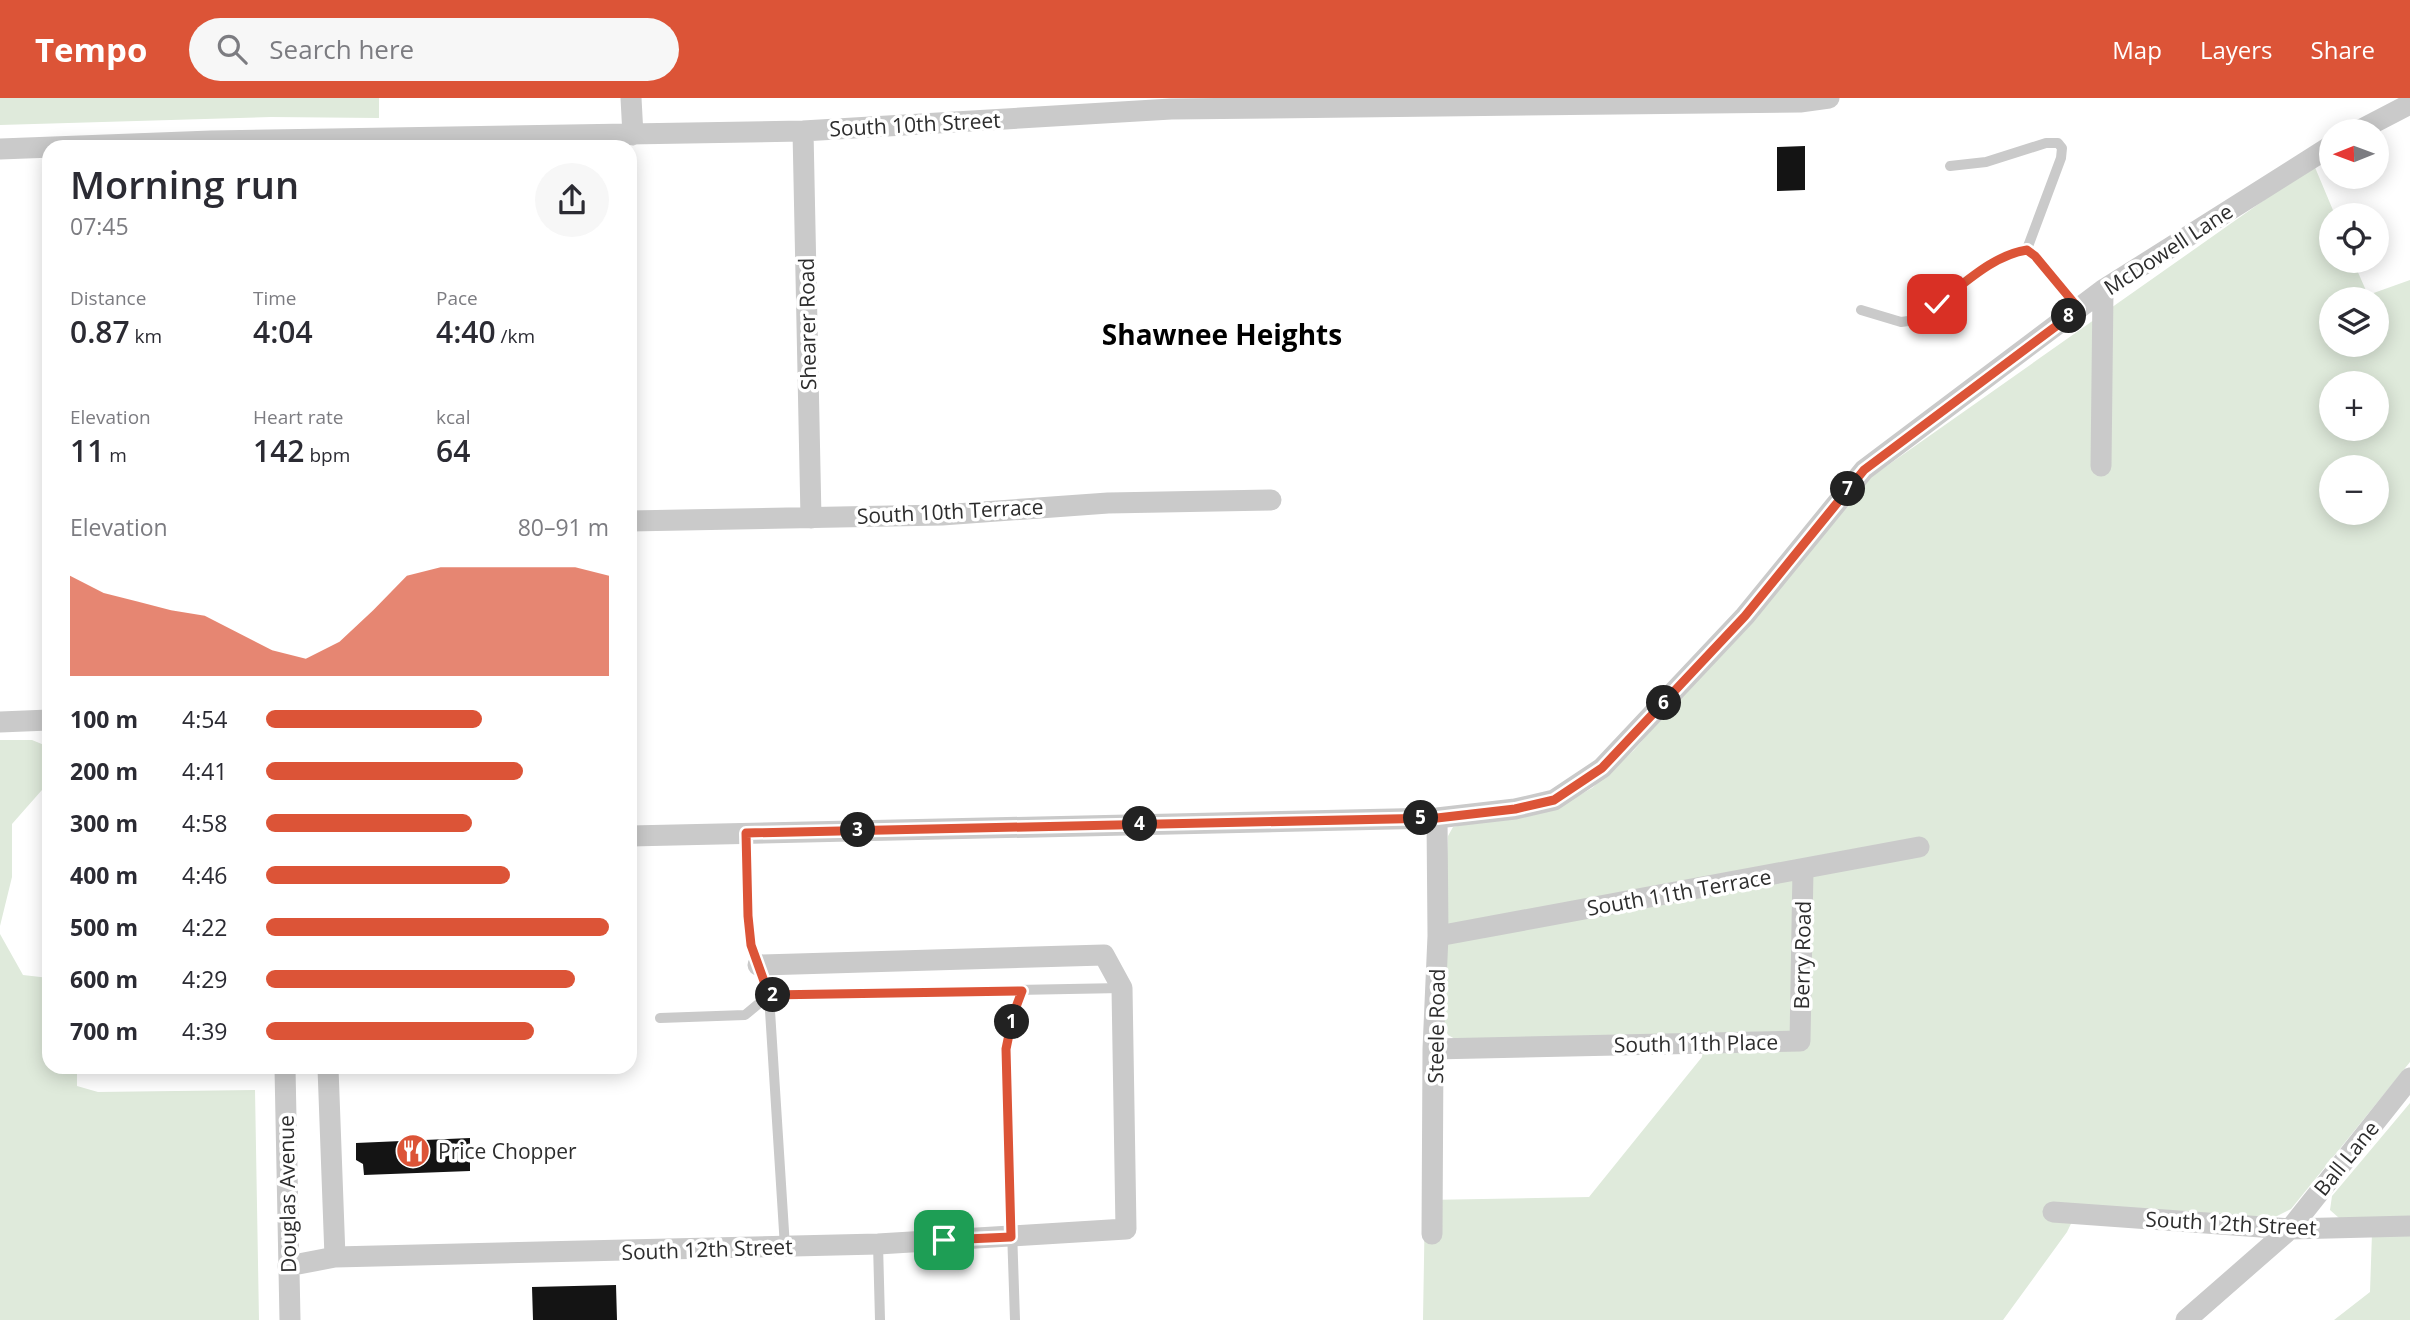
<!DOCTYPE html>
<meta charset="utf-8">
<style>
:root{--surface:#fff;--page:#f7f7f7;--text:#2b2b33;--muted:#7c7c81;--accent:#dc5437}
body{margin:0;font-family:"Open Sans",sans-serif;background:var(--page);color:var(--text);height:100vh;display:flex;flex-direction:column;font-size:26px;white-space:nowrap}
*{box-sizing:border-box;margin:0}
p{font-size:23px;color:var(--muted)}
.icon{flex:none;width:38px;height:38px;fill:none;stroke:currentColor;stroke-width:2;stroke-linecap:round;stroke-linejoin:round}
.map{position:relative;flex:1;overflow:hidden}
.details{position:absolute;left:42px;top:42px;width:595px;height:934px;display:flex;flex-direction:column;background:var(--surface);border-radius:21px;box-shadow:0 4px 18px #0003}
.details>*{flex:none}
.needle{width:46px;rotate:269deg}
.buttons{position:absolute;left:2319px;top:21px;display:grid;gap:14px}
.buttons a{display:grid;place-items:center;width:70px;height:70px;border-radius:50%;background:var(--surface);box-shadow:0 4px 18px #0003;font-size:35px}
.pin{position:absolute;display:grid;place-items:center;width:60px;height:60px;color:#fff;margin:-30px;border-radius:14px;box-shadow:0 4px 10px #0006}
.km{position:absolute;width:35px;height:35px;margin:-18px;border-radius:50%;background:#222;color:#fff;font-size:19px;line-height:35px;text-align:center}
.round{display:grid;place-items:center;flex:none;width:74px;height:74px;border-radius:37px;background:var(--page)}
.headline{display:flex;align-items:center;justify-content:space-between;height:119px;padding:0 28px}
h1{font-size:38px;font-weight:600;line-height:52px}
.metrics{display:grid;grid-template-columns:repeat(3,1fr);gap:10px;height:119px;padding:7px 28px}
.metrics div{display:grid;align-content:center}
.metrics b{font-size:30px;font-weight:600}
.metrics small{font-size:19px;font-weight:400}
.metrics p{font-size:19px}
.chart{height:196px;padding:14px 28px}
.chart p{display:flex;justify-content:space-between}
.chart svg{width:100%;height:126px;margin-top:7px;fill:var(--accent);opacity:.7}
ul{padding:0 28px;list-style:none;font-size:23px}
li{display:grid;grid-template-columns:112px 84px 1fr;align-items:center;height:52px}
li i{height:18px;border-radius:9px;background:var(--accent)}
header{display:flex;align-items:center;gap:42px;box-sizing:border-box;height:98px;padding:0 35px;background:var(--accent);color:#fff}
header strong{font-size:33px}
nav{display:flex;gap:38px;margin-inline-start:auto;font-size:24px}
.search{width:490px;height:63px;background:var(--page);display:flex;align-items:center;gap:18px;box-sizing:border-box;padding:0 24px;border-radius:38px;color:var(--muted);font-size:26px}
.map>svg:first-child{display:block}
.green{fill:#dfeadb;fill-rule:evenodd}
.building{fill:#141414}
.lines{fill:none;stroke-linecap:round;stroke-linejoin:round}
.lane{stroke:#cacaca;stroke-width:10}
.street{stroke:#cacaca;stroke-width:21}
.route-casing{stroke:#fff;stroke-width:14}
.route{stroke:#dc5437;stroke-width:9}
.labels{text-anchor:middle;dominant-baseline:central;stroke-width:7;stroke-linejoin:round;paint-order:stroke}
.street-label{font-size:21px;fill:#2d2d2d;stroke:#fff}
.poi-label{font-size:21px;fill:#2d2d2d;stroke:#fff;text-anchor:start}
.district-label{font-size:28px;font-weight:bold;fill:#000;stroke:#fff}
</style>
<header>
<strong>Tempo</strong>
<div class="search"><svg class="icon" aria-label="search" viewBox="0 0 24 24"><circle cx="10" cy="10" r="6"/><path d="M15 15l6 6"/></svg>Search here</div>
<nav><a>Map</a><a>Layers</a><a>Share</a></nav>
</header>
<div class="map">
<svg width="2410" height="1222" viewBox="0 0 2410 1222">
<rect width="100%" height="100%" fill="#fff"/>
<path class="green" d="M0,0H379V20L271,19L0,27Z
M2314,67L2335,117H2331V163H2353L2368,197L2410,182V964L2291,1111L2271,1121L2079,1109L2067,1134L2003,1222H1423L1425,1102L1589,1099L1702,959L1705,939L1455,941L1448,937L1440,920L1448,738L1453,729L1569,703L1592,690L1634,652L1871,379ZM2331,201H2376V247H2331ZM2331,285H2376V331H2331ZM2331,369H2376V415H2331Z
M0,642H32L49,649V684L12,726V779L0,828Z
M0,836L23,877L49,880V970H77V988L98,994L255,992L259,1222H0Z
M2410,1005V1119L2339,1120L2330,1112L2332,1098Z
M2372,1135H2410V1222H2334L2370,1194Z"/>
<path class="building" d="M1805,48V92L1777,93V49Z
M470,1040V1073L364,1077L363,1066L356,1062V1045Z
M616,1187L617,1222H533L532,1189Z"/>
<g class="lines">
<path class="lane" d="M1950,68L1986,64L2046,45H2058L2062,50L2061,60L2027,151
M1861,212L1901,224L1916,222C1946,199 1990,158 2027,151L2035,157L2079,211
M746,735L748,818L751,847L769,897L785,1149
M660,920L745,917L769,897L1122,890
M878,1146L880,1222
M1015,1222L1006,951L1013,917L1022,893"/>
<path class="street" d="M631,0L633,37
M803,33L811,420
M2358,33L2410,6
M0,51L211,43L803,33L1171,11L1800,4L1829,0
M2101,368L2103,192
M630,423L942,417L1108,405L1271,402
M0,624L49,622
M630,738L1437,720L1515,711L1554,702L1602,670L1745,518L1864,372L2103,192L2331,48
M1438,838L1919,749
M1433,951L1800,943L1803,771
M285,970L290,1222
M328,970L335,1159
M2053,1114L2290,1131L2410,1128
M1432,1136L1433,951L1438,838L1437,720
M288,1168L335,1159L878,1146L1126,1131L1122,890L1104,857L758,867
M2186,1222L2290,1131L2410,980"/>
</g>
<g class="lines">
<g class="route-casing">
<path id="route" d="M944,1142L1011,1139L1006,951L1013,917L1022,893L769,897L751,847L748,818L746,735L1437,720L1515,711L1554,702L1602,670L1745,518L1864,372L2079,211L2035,158L2027,152C1993,157 1964,186 1937,206"/>
</g>
<use href="#route" class="route"/>
</g>
<defs>
<g id="restaurant-disc" transform="scale(1.75)"><circle r="9.5" fill="#dc5437" stroke="#fff"/><path d="M-5-6h1v4h1v-4h1v4h1v-4h1v5L-1.5 .5V6h-2V.5L-5-1ZM5-6V6H3V1.5H1.5Q1.5-4 5-6Z" fill="#fff"/></g>
</defs>
<g fill-rule="evenodd">
<use href="#restaurant-disc" x="413" y="1053"/>
</g>
<g class="labels">
<g class="street-label">
<text transform="translate(915 26) rotate(-3)">South 10th Street</text>
<text transform="translate(2168 151) rotate(-33)">McDowell Lane</text>
<text transform="translate(807 226) rotate(-91)">Shearer Road</text>
<text transform="translate(950 413) rotate(-3)">South 10th Terrace</text>
<text transform="translate(1679 794) rotate(-10)">South 11th Terrace</text>
<text transform="translate(1802 857) rotate(-89)">Berry Road</text>
<text transform="translate(1436 928) rotate(-89)">Steele Road</text>
<text transform="translate(1696 945) rotate(-1)">South 11th Place</text>
<text transform="translate(2346 1060) rotate(-51)">Ball Lane</text>
<text transform="translate(287 1096) rotate(-91)">Douglas Avenue</text>
<text transform="translate(2231 1125) rotate(3)">South 12th Street</text>
<text transform="translate(707 1151) rotate(-2)">South 12th Street</text>
</g>
<g class="poi-label">
<text x="438" y="1053">Price Chopper</text>
</g>
<g class="district-label">
<text x="1222" y="236">Shawnee Heights</text>
</g>
</g>
</svg>
<div class="buttons">
<a><svg class="needle" viewBox="-14 -14 28 28"><path d="M0-13l5 13h-10z" fill="#e53935"/><path d="M0 13l5-13h-10z" fill="#7c7c81"/></svg></a>
<a><svg class="icon" aria-label="locate" viewBox="0 0 24 24"><circle cx="12" cy="12" r="6"/><path d="M12 2v4M12 18v4M2 12h4M18 12h4"/></svg></a>
<a><svg class="icon" aria-label="layers" viewBox="0 0 24 24"><path d="M12 4l9 5-9 5-9-5zM3 14l9 5 9-5"/></svg></a>
<a>+</a>
<a>−</a>
</div>
<div class="pin" style="left:944px;top:1142px;background:#1e9e55"><svg class="icon" aria-label="arrive" viewBox="0 0 24 24"><path d="M6 21V4h12l-3 4 3 4H6"/></svg></div>
<div class="pin" style="left:1937px;top:206px;background:#d93025"><svg class="icon" aria-label="check" viewBox="0 0 24 24"><path d="M5 12l5 5 9-10"/></svg></div>
<b class="km" style="left:1012px;top:924px">1</b>
<b class="km" style="left:773px;top:897px">2</b>
<b class="km" style="left:858px;top:732px">3</b>
<b class="km" style="left:1140px;top:726px">4</b>
<b class="km" style="left:1421px;top:720px">5</b>
<b class="km" style="left:1664px;top:605px">6</b>
<b class="km" style="left:1848px;top:391px">7</b>
<b class="km" style="left:2069px;top:218px">8</b>
<section class="details">
<div class="headline"><div><h1>Morning run</h1><p>07:45</p></div><a class="round"><svg class="icon" aria-label="share" viewBox="0 0 24 24"><path d="M12 15V3M7 8l5-5 5 5M5 13v7h14v-7"/></svg></a></div>
<div class="metrics">
<div><p>Distance</p><b>0.87<small> km</small></b></div>
<div><p>Time</p><b>4:04</b></div>
<div><p>Pace</p><b>4:40<small> /km</small></b></div>
</div>
<div class="metrics">
<div><p>Elevation</p><b>11<small> m</small></b></div>
<div><p>Heart rate</p><b>142<small> bpm</small></b></div>
<div><p>kcal</p><b>64</b></div>
</div>
<div class="chart"><p><span>Elevation</span>80–91 m</p>
<svg viewBox="0 0 160 44" preserveAspectRatio="none"><path d="M0 44V9L10 15L20 18L30 21L40 23L50 29L60 35L70 38L80 32L90 21L100 9L110 6L120 6L130 6L140 6L150 6L160 9V44z"/></svg>
</div>
<ul>
<li><b>100 m</b>4:54<i style="width:63%"></i></li>
<li><b>200 m</b>4:41<i style="width:75%"></i></li>
<li><b>300 m</b>4:58<i style="width:60%"></i></li>
<li><b>400 m</b>4:46<i style="width:71%"></i></li>
<li><b>500 m</b>4:22<i style="width:100%"></i></li>
<li><b>600 m</b>4:29<i style="width:90%"></i></li>
<li><b>700 m</b>4:39<i style="width:78%"></i></li>
</ul>
</section>
</div>
